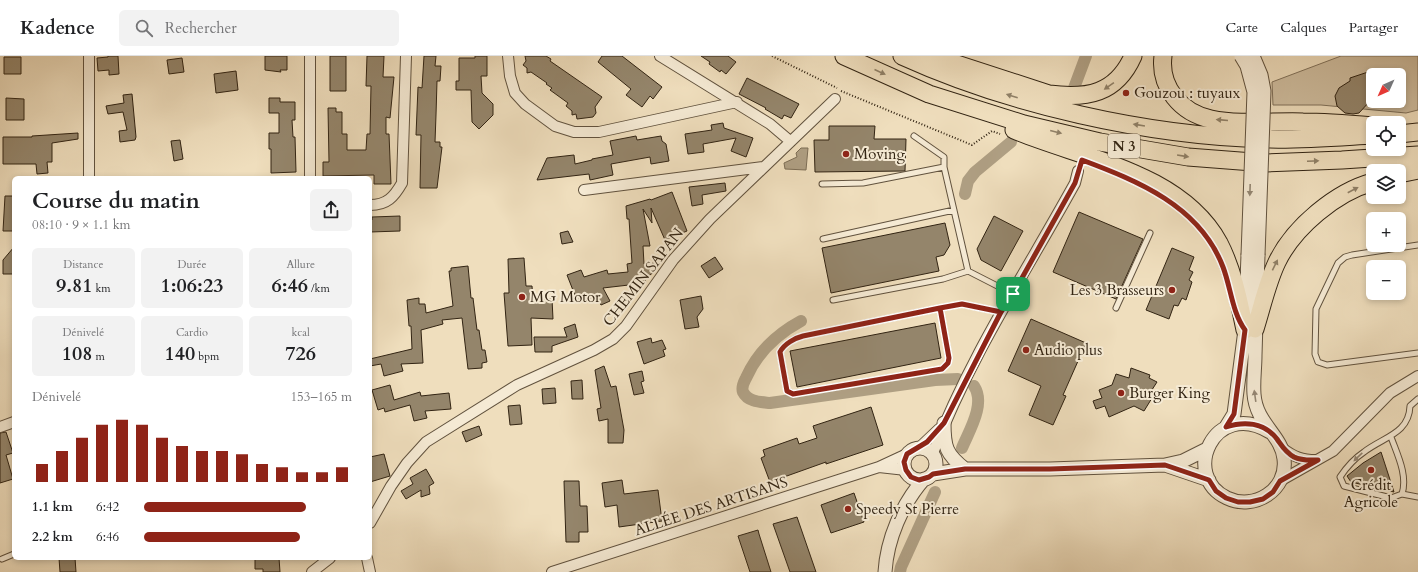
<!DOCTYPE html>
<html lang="fr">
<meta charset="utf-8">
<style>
:root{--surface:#fff;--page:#f2f2f2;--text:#202124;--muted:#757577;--line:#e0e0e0;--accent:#8f2418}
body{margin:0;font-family:Cardo,serif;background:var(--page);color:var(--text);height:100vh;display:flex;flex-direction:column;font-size:15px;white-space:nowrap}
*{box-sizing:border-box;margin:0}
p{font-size:13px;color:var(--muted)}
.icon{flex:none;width:22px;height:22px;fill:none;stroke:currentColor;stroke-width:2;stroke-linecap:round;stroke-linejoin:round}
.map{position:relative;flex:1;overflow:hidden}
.drawer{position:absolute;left:12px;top:120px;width:360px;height:384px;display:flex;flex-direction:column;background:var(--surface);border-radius:6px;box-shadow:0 2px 6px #0003}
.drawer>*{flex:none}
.needle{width:26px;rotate:225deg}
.controls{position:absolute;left:1366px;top:12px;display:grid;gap:8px}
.controls a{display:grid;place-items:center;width:40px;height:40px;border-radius:6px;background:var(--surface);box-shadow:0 2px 6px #0003;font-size:20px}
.pin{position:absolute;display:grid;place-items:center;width:34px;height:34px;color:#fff;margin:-17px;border-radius:8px;box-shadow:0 2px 6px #0006}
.round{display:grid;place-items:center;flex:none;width:42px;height:42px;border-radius:6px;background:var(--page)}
.summary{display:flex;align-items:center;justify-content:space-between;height:68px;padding:0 20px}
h1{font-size:22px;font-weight:700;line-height:30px}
.figures{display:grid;grid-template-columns:repeat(3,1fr);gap:6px;height:68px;padding:4px 20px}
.figures div{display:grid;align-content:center;border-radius:6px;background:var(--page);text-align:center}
.figures b{font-size:20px;font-weight:700}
.figures small{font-size:11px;font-weight:400}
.figures p{font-size:11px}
.chart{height:112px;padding:8px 20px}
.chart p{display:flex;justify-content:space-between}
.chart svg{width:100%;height:72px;margin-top:4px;stroke:var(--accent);stroke-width:6}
ul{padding:0 20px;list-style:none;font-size:13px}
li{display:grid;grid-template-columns:64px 48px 1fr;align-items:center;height:30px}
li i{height:10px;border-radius:5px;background:var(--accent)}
header{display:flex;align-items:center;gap:24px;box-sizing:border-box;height:56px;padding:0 20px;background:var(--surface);border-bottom:1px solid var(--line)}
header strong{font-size:19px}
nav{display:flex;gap:22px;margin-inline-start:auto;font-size:14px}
.search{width:280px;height:36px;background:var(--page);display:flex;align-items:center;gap:10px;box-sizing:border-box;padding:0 14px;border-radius:6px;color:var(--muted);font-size:15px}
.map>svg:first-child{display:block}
.green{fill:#cfbea0;stroke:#80715a;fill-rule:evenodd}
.water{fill:#af9f83;stroke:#7d6e56}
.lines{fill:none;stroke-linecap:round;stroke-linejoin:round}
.canal{stroke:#af9f83;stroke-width:12}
.building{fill:#94856b;stroke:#322413}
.service-casing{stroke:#61523e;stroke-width:7}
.minor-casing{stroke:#61523e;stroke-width:12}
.tertiary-casing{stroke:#61523e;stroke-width:15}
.trunk-casing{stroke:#322413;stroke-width:19}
.path{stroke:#322413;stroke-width:2;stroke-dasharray:1 2;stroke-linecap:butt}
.service{stroke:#f5ead4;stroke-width:5}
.minor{stroke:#f5ead4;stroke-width:10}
.tertiary{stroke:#f5ead4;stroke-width:13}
.trunk{stroke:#efdebd;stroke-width:17}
.tertiary-bridge-casing{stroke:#61523e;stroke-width:15;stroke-linecap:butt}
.tertiary-bridge{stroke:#f5ead4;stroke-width:13}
.oneway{fill:#908168}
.oneway2{fill:#948774}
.route-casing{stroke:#fff;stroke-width:8}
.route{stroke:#8f2418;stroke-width:5}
.poi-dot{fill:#8f2418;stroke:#f5ead4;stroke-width:1.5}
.labels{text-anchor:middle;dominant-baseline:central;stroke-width:4;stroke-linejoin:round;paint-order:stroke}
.shield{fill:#f5ead4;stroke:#6c5f4d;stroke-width:1}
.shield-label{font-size:14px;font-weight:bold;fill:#322413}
.poi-label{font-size:15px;fill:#322413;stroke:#f5ead4;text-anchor:start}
.street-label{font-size:15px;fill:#322413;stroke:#f5ead4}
</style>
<header>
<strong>Kadence</strong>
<div class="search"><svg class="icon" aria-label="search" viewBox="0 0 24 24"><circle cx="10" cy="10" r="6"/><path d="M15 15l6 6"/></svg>Rechercher</div>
<nav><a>Carte</a><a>Calques</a><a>Partager</a></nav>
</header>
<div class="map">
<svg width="1418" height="516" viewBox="0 0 1418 516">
<rect width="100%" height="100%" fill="#efdebd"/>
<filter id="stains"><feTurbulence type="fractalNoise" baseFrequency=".005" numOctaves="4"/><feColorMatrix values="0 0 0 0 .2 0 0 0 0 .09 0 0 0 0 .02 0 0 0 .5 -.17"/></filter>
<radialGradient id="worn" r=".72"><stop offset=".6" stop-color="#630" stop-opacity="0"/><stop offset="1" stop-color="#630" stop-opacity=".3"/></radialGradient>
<path class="green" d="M1341,0H1418V54L1406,57L1321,49H1273L1272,26ZM1373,19H1399V45H1373Z"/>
<path class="water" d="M801,92H808L806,114L785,113L784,107L797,101L796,97Z"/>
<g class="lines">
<path class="canal" d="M1074,32L1086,0
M965,138L968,125L975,116L1011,86
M801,265C777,278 757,297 746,322C744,326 741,331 743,336C748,346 761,346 770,347L935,324L958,323
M962,392C969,375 986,348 974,330
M900,516L901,511L935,436"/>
</g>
<path class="building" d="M108,0H118L119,18L109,19V14L98,15L97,2L108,1Z
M265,0H287V14H280L281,16L265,14Z
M330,0H346V35H330Z
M367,0H384L383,21H394L390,62L386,61V78H389L391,128H374V119L323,120V106H329L328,52H336V56H342V78H347V94H366L367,78H370L371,30H366Z
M424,0H436L435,10H441L440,25H437L436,59L435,86H440V91H442L437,132H420L421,79H416L418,31L422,32Z
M475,0H487V20H481L482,37L493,48V59L479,73L472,66L471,34H456V25H459V2H475Z
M525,0H546L551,3L550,5L602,41L595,51L596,57L593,61L577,63L576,58L572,59V55L566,50L568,47L550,34L552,32L546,28L547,27L531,16L527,17V12L523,9L526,5Z
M602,0H622L662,31L653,43L650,40L642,51L626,39L631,33L598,6Z
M701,0H728L736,6L726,18L721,14L720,16L709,8L710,6Z
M4,1H21V18H4Z
M182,2L184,16L169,18L167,4Z
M236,15L238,34L216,37L214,18Z
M1371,15L1373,21V46L1370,45L1359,57L1353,58L1345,57L1337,50L1335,40L1339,32L1350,25V22Z
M747,22L799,48L791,62L784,59L782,63L765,53L766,52L739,38Z
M132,38L136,81L135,84L120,86L119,75L127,74L123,56L108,58L106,50L124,47L123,39Z
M6,42L24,43V64H6Z
M269,42H280V46H295V64H292L293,81H295L296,116L271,117V93H269V77H279V57H269Z
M723,67L724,72L753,82L746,101L731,95L736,82L703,88L704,96L688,98L685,78L712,74L711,69Z
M829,70H875L874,83H906L905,115L815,116L814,84H829Z
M78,77V83L52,87V106H47L48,117L37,118L36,108H3V81H32V80Z
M636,80L637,84L661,80L662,85L666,88L669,105L651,108L650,101L611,108L613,119L590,124L589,118L537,124L547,102L574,99L575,108L592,104V103L613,99L610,85Z
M180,84L183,103L174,105L171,85Z
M725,127L726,135L702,139L703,148L692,150L689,131Z
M672,136L687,175L665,184L651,152L652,167L643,153L650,190H643L644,208L655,207V215L645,223L646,227L603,232L610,245L601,249L596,240L578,247L567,219L581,214L584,221L607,214L608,218L628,216L627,208L632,207L629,163H627L626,150L650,143L651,144Z
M5,140H14V175H3Z
M1079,156L1143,183L1116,243L1053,216Z
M400,160V175L370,176V164H372V161Z
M994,160L1023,175L1001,215L981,204L977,193Z
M945,167L950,189L944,199L936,201L939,215L831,237L822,192Z
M568,175L573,186L562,188L560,177Z
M14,191V218H3V204Z
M1172,192L1194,201L1189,214L1193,216L1189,224L1192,226L1186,244L1182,242L1178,250L1174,249L1169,263L1146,254Z
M715,201L723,213L709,222L701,210Z
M524,202L526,230H532L533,244L552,243L553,263L531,262L532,289L508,290L504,237H509L508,203Z
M468,210L471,242H473L477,274H479L482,294H485L487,306L482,307V312L468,313L462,262L442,264L443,268L421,274L423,307L401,308L403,315L384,320L381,308L370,310V303L412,293L411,270H409L407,244L419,242V248H425L426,257L453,250L449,215H451V212Z
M701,240L703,253L697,261L699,271L685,273L680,244Z
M1031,263L1086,287L1063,339L1066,340L1053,369L1029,359L1041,330L1008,315Z
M935,267L941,302L797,331L790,295Z
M575,268L578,281L552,290V296H535L534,281H567L564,272Z
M651,282L652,287L662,284L666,293L663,294L665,300L644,308L637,286Z
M604,310L611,331L616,330L624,374L623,387H608V363L599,365L597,353L601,352L595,314Z
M1131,312L1150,319L1149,322L1157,326L1148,340L1152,342L1144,355L1134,350L1109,361L1105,350L1096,353L1093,345L1102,342L1099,334L1112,329L1116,318L1129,322Z
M642,315L644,325L641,326L644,337L634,339L629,318Z
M582,324L583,343H572L571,325Z
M390,329L394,344L420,336L421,340L449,337L451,353L425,355L427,362L414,365L410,349L385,356L384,352L378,354L372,334Z
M555,332L556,347L543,348L542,333Z
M520,349L522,368L510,369L508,350Z
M871,351L883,389L826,408V406L770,426L761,402L765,400L763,394L797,382L799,388L817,382L813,370Z
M479,370L482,379L466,386L462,376Z
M6,376L13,397L6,399L13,423L0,427V377Z
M1381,396L1394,436L1351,426L1347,420L1363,407Z
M384,398L390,420L370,426V401Z
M426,413L434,427L429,430L430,438L421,441V434L406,443L401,435L413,428L410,422Z
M622,424L624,438L658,434L662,465L619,471L617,449L605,451L602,427Z
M564,425H579L580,450H587L588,476H579V486H566Z
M854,437L864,466L831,477L821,449Z
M797,461L816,516H790L773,468Z
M758,474L759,478L771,516H750L738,480Z
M59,502H75L76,516H60Z
M255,502H279L280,516H263V513H255Z"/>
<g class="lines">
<g class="service-casing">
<path id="service" d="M914,80L944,101V111L968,215
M822,128L863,127L944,111
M823,183L954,154
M1418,189L1352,199L1345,201L1338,207L1316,253L1315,298L1318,306L1327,309L1418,297
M833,244L943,223L968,215L1013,238
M940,252L949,302L948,307L942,313L793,338L787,335L780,296C784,288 795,282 803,280L940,252L962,248L1001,256
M1116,252L1150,177
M1391,381C1397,398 1408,419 1402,438L1391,442L1344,430L1340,421C1346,412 1355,402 1364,396C1383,381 1409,378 1410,350L1418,343
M1402,438L1418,441
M2,503L14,498"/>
</g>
<g class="minor-casing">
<path id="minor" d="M89,0V122
M310,0V122
M508,0L510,20L515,37L525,48L555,70L574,76H599L737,46
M660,0L770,68L790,85
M584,134L763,111
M370,149C387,149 394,141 402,127L406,0
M0,371L14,366
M920,391L939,373
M1282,392C1294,401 1302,404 1316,404
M933,397C969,302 1026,216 1075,127L1078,115
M879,411L906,414
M1280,425L1333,395L1390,337L1418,320
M370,467L391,430L407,407L426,386L517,329L594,294L613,283L626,270L673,204L710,163L835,43
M367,502L370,516
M312,516L330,502
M552,516L879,411L907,398"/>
</g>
<g class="tertiary-casing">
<path id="tertiary" d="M1258,199C1257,232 1256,266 1255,299C1255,312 1253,325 1254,338C1256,368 1282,379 1284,403C1288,434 1254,455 1227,442C1180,420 1214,342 1270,376
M944,367C944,391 946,398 965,413
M1226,371L1234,358L1245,274L1248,199
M904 408a16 16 0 1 1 32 0a16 16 0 1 1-32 0Z
M1165,409L1209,424
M933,418L965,413H1050L1165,409L1183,405L1207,393
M885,516C887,483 902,448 924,423"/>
</g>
<g class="trunk-casing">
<path id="trunk" d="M844,0L929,38L1024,68L1100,86L1188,101L1266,107L1342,104L1418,99
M902,0C1010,49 1147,80 1267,83C1302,84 1338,81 1373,79
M932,0L1049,38C1087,43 1116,38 1133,0
M1163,0C1159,31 1181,57 1211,63C1240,69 1273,65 1303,66C1326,66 1350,68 1373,70
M1014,74C1083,103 1180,116 1219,187C1233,214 1239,245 1245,274
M1399,78L1418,76
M1399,118L1418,114
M1255,273C1262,251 1267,227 1277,206C1294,171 1336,136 1373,126"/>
</g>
<path class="path" d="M772,0L837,32
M841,35L972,89L992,75L1000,78"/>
<use href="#service" class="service"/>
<use href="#minor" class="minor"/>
<use href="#tertiary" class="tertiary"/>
<use href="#trunk" class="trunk"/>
<g class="tertiary-bridge-casing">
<path id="tertiary-bridge" d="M1241,0L1247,10L1254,36L1248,199
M1253,0L1261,19L1264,35L1258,199"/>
</g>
<use href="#tertiary-bridge" class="tertiary-bridge"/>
</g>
<defs><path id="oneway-solid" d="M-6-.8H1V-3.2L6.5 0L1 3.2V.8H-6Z"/></defs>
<g class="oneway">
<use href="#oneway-solid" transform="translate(880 16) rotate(24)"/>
<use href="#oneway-solid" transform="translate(1109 30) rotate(145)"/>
<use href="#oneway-solid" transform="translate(1012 40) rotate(-162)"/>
<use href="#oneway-solid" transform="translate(1222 64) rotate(-175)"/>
<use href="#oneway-solid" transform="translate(1139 69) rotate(-171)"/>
<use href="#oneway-solid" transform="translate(1056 76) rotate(14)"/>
<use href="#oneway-solid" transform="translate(1183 100) rotate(9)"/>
<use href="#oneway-solid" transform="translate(1313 105) rotate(-2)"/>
<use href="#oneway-solid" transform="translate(1353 134) rotate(-28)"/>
<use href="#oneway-solid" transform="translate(1275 209) rotate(-64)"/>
</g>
<g class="oneway2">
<use href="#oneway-solid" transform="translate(1250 134) rotate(92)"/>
<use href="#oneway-solid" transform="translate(1255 340) rotate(-98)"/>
<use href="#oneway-solid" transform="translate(1358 401) rotate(136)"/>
</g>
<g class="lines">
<g class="route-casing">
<path id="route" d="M1013,238L1001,256L962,248L940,252L803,280C795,282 784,288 780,296L787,335L793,338L942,313L948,307L949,302L940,252L962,248L1001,256L944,367L927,386L907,398L904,406L906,414L911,421L919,424L929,421L933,418L965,413H1050L1165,409L1209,424L1216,435L1226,442L1238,446H1250L1263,443L1273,436L1280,425L1318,404C1310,404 1302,405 1294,401C1285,396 1282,390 1277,383C1264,366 1244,365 1226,371L1234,358L1245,274C1232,256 1231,232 1223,211C1200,150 1138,125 1082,104L1075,127L1013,238"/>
</g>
<use href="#route" class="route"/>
</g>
<g class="poi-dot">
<circle cx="1126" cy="37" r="4"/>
<circle cx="846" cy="98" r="4"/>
<circle cx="1172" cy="234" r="4"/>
<circle cx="522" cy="241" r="4"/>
<circle cx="1026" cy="294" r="4"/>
<circle cx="1121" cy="337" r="4"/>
<circle cx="1371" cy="414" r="4"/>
<circle cx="848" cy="453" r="4"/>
</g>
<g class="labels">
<rect class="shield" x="1108" y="78" width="32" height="24" rx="3"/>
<g class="shield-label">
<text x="1124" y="90">N 3</text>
</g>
<g class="poi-label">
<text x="1134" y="37">Gouzou : tuyaux</text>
<text x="854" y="98">Moving</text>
<text x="1164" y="234" text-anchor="end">Les 3 Brasseurs</text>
<text x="530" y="241">MG Motor</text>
<text x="1034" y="294">Audio plus</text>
<text x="1129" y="337">Burger King</text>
<text x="1371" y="429" text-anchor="middle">Crédit<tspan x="1371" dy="17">Agricole</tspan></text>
<text x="856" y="453">Speedy St Pierre</text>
</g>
<g class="street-label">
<text transform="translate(643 221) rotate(-52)">CHEMIN SAPAN</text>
<text transform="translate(711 450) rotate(-18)">ALLÉE DES ARTISANS</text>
</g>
</g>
<rect width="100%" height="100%" filter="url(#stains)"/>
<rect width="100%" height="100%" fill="url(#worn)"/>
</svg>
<div class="controls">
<a><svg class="needle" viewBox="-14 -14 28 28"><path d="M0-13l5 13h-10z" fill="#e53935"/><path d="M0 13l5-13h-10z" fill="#757577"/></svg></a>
<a><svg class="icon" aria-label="locate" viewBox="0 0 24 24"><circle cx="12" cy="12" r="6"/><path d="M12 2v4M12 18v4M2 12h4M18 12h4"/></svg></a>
<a><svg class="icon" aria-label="layers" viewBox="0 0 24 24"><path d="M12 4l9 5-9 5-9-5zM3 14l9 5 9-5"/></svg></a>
<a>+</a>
<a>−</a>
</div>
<div class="pin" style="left:1013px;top:238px;background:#1e9e55"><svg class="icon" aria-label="arrive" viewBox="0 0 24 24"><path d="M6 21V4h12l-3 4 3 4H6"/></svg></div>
<section class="drawer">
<div class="summary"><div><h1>Course du matin</h1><p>08:10 · 9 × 1.1 km</p></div><a class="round"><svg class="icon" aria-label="share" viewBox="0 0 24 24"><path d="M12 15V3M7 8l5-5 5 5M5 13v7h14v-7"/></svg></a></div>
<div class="figures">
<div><p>Distance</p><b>9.81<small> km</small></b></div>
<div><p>Durée</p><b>1:06:23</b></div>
<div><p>Allure</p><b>6:46<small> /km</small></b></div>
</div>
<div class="figures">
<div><p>Dénivelé</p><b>108<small> m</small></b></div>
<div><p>Cardio</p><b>140<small> bpm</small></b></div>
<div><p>kcal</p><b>726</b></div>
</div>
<div class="chart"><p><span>Dénivelé</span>153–165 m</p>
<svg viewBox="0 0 160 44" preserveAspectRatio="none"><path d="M5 44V33M15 44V25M25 44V17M35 44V9M45 44V6M55 44V9M65 44V17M75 44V22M85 44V25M95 44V25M105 44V27M115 44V33M125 44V35M135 44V38M145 44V38M155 44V35"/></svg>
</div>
<ul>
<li><b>1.1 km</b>6:42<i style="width:78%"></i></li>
<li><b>2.2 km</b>6:46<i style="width:75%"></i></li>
</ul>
</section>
</div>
